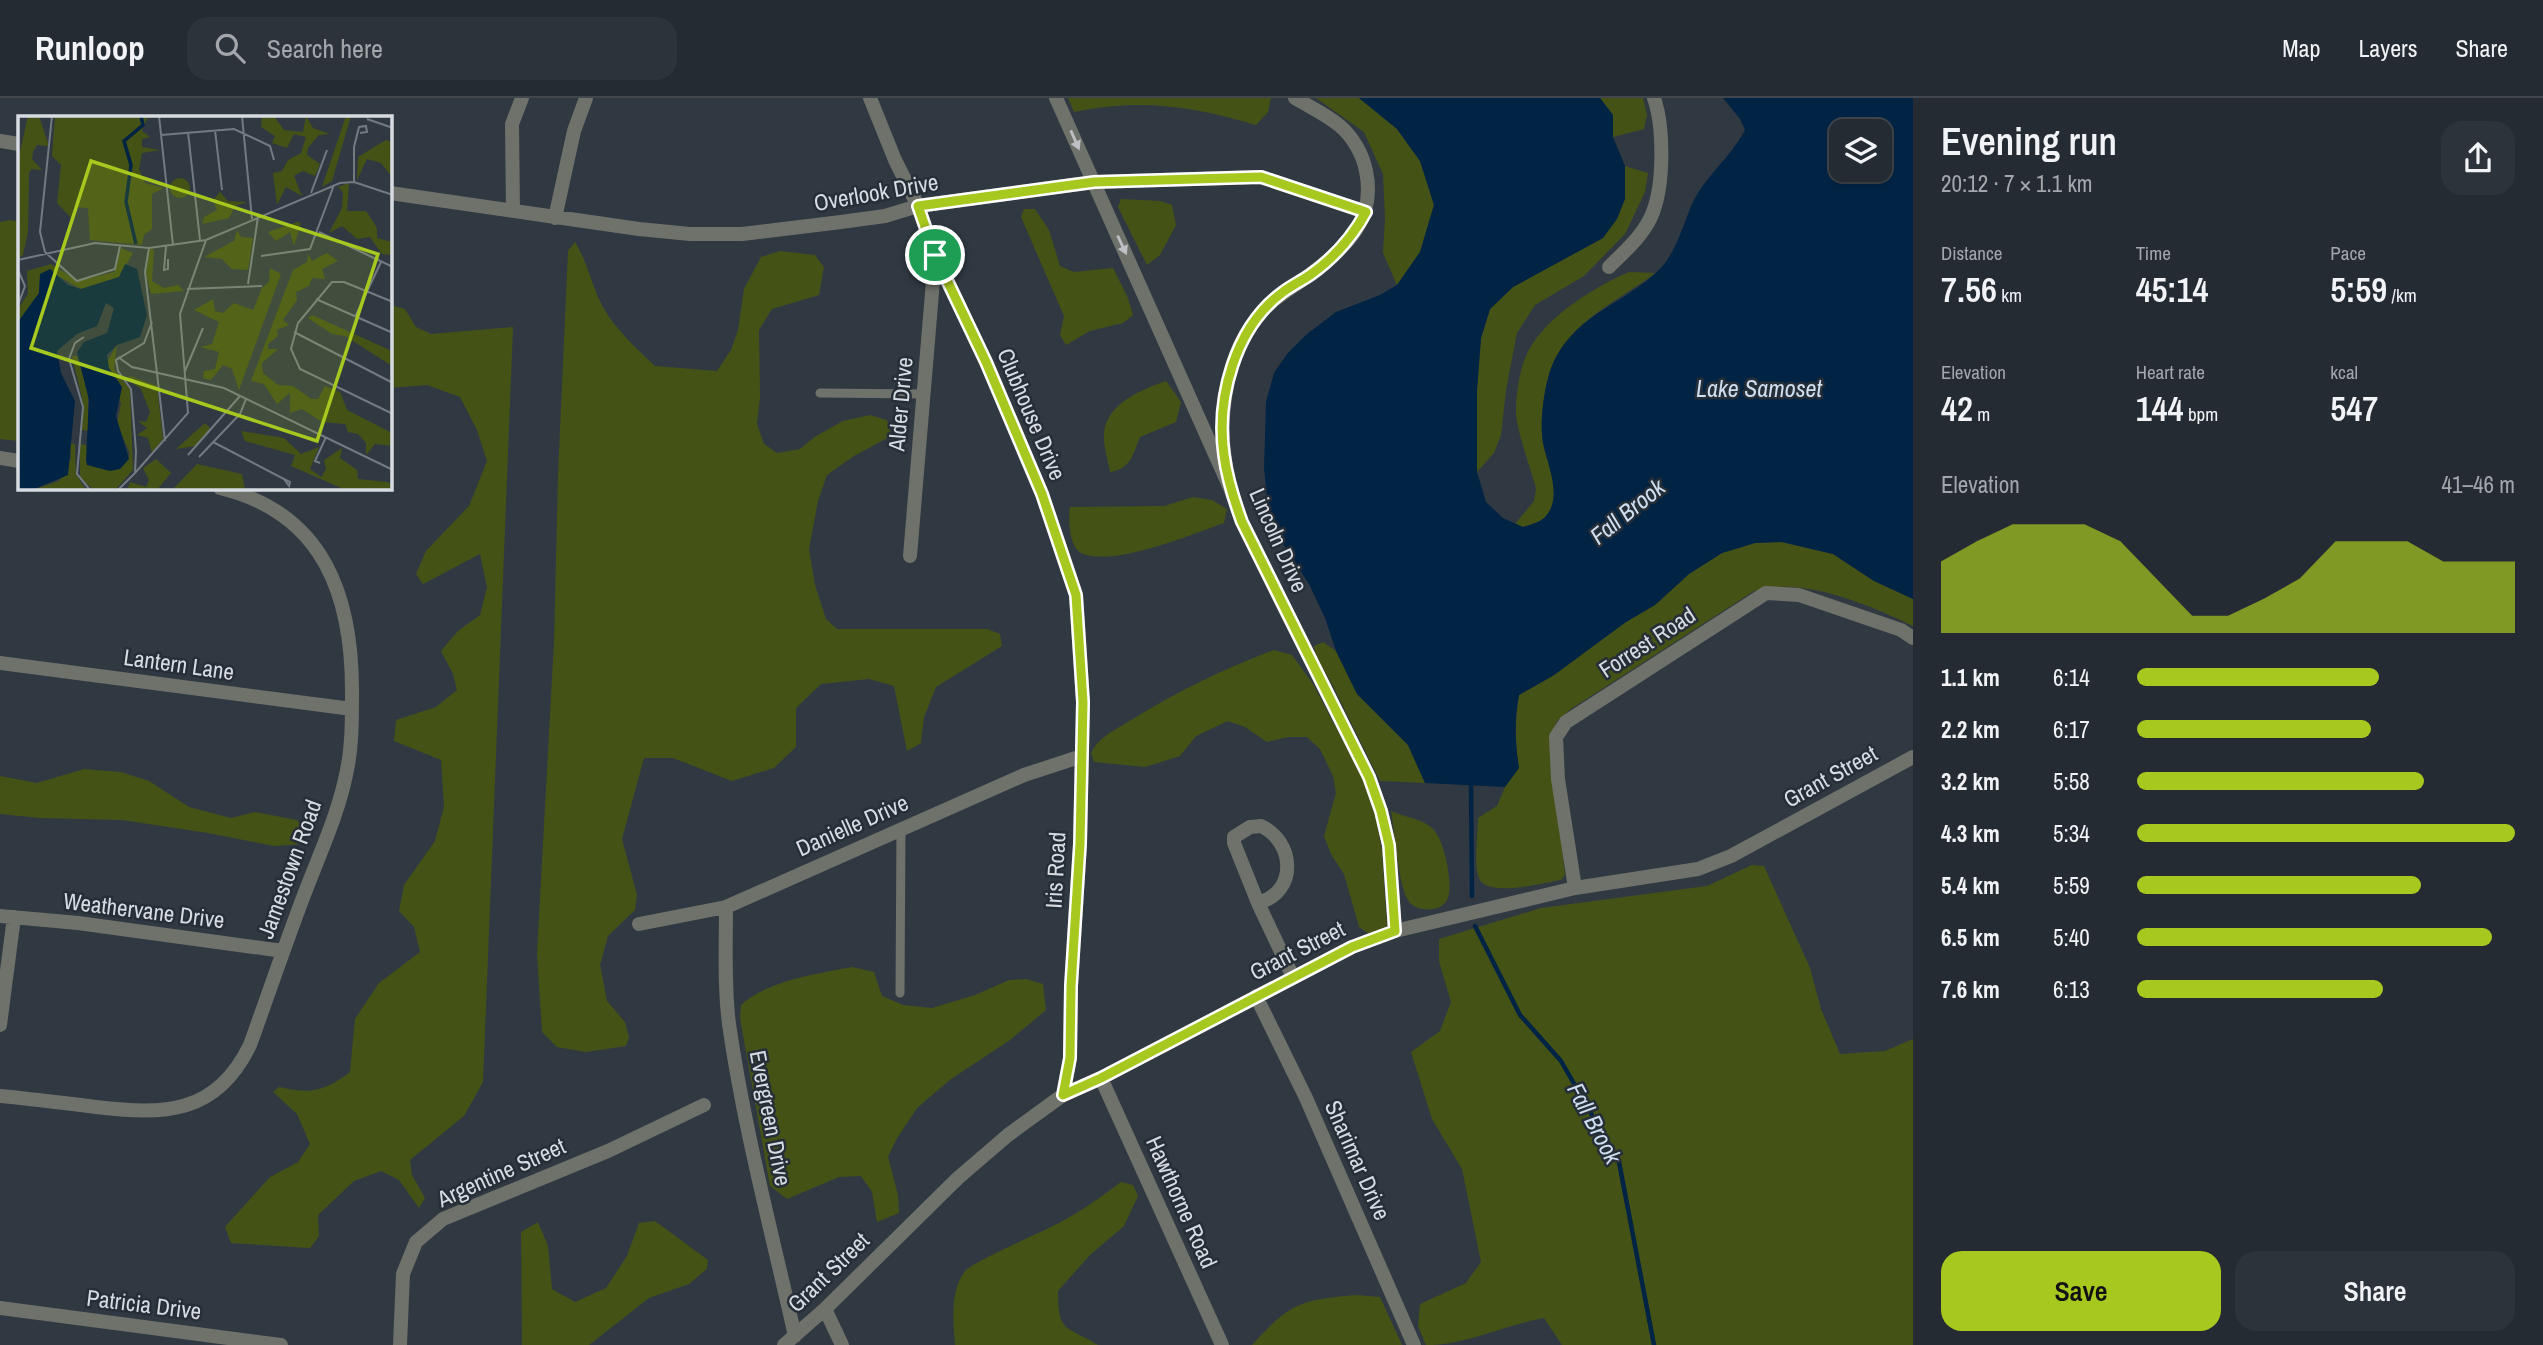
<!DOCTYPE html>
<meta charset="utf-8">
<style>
:root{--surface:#242b32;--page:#2c333a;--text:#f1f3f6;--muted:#a3a7ac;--line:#41474d;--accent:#a7c81f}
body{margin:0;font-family:"Archivo Narrow",sans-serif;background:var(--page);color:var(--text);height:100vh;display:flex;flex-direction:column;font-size:26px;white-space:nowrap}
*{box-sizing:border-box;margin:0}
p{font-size:23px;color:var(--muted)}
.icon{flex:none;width:38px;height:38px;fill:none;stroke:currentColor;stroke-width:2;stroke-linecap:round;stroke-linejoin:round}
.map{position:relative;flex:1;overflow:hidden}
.drawer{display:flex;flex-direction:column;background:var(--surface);width:630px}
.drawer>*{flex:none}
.buttons{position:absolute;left:1829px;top:21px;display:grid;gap:14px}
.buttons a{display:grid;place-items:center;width:63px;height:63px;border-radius:14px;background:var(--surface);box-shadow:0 2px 5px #0004,0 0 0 2px var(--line);font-size:35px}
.pin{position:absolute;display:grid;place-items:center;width:60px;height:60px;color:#fff;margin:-30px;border:4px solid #fff;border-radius:50%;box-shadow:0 2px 7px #0007}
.round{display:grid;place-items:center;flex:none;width:74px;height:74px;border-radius:21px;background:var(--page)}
.overview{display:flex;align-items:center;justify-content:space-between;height:119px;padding:0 28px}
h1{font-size:38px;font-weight:600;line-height:52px}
.stats{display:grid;grid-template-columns:repeat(3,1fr);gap:10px;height:119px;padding:7px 28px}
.stats div{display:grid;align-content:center}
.stats b{font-size:35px;font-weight:600}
.stats small{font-size:19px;font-weight:400}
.stats p{font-size:19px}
.chart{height:196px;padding:14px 28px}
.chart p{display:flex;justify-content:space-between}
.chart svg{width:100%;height:126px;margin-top:7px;fill:var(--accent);opacity:.7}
.cta{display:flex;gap:14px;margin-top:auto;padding:14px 28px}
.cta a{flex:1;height:80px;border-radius:21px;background:var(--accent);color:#111;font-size:28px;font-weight:600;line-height:80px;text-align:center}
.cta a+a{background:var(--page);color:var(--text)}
ul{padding:0 28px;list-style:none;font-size:23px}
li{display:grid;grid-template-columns:112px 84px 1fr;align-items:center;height:52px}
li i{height:18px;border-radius:9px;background:var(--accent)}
header{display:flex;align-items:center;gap:42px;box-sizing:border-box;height:98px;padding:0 35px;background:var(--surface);border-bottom:2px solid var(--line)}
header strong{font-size:33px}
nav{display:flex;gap:38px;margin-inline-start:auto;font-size:24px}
.search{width:490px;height:63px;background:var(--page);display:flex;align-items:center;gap:18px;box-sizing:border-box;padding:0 24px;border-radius:21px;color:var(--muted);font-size:26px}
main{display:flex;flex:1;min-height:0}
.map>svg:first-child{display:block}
.green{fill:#455216}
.water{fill:#012344;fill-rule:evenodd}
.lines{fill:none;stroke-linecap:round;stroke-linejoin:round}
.stream{stroke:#012344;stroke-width:4.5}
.service{stroke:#6f716b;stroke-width:9}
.minor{stroke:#6f716b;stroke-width:14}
.oneway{fill:#bdc1c4}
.route-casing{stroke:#fff;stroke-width:14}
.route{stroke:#a7c81f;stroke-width:9}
.labels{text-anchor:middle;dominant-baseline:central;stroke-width:5;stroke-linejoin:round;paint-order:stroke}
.street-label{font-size:23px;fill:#d7dce2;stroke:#262e37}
.water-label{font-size:24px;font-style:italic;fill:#cfdff1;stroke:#262e37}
.inset-river{fill:none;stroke:#012344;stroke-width:3.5}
.inset-road{fill:none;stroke:#737a82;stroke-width:2}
.view{fill:#a7c81f;fill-opacity:0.15;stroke:#a7c81f;stroke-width:3.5}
.inset-edge{fill:none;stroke:#d7dce2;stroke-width:3.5}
</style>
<header>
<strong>Runloop</strong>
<div class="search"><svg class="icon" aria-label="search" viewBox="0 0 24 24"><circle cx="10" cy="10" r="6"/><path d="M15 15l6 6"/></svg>Search here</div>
<nav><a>Map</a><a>Layers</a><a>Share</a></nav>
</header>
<main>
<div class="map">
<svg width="1913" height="1247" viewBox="0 0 1913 1247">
<rect width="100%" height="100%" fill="#303942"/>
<path class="green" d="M1068,0H1271L1268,14L1256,27C1194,8 1138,0 1074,14Z
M1316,0H1359L1397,31L1420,63L1434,107L1420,154L1397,187L1383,155L1385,120L1383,76L1364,34Z
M1600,0H1643L1647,17L1644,31L1613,39V17Z
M1625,68L1648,75L1645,94L1625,136L1584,178L1535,207L1517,235L1506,292L1501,337L1494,355L1477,374V292L1481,240L1490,211L1513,189L1603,140L1625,101Z
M1121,101L1160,103L1172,107L1176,127L1160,157L1147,167L1118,109Z
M1024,111H1035L1049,132L1060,168L1074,174L1113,170L1128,200L1133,217L1123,225L1090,233L1066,247L1060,237L1064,218L1021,119Z
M10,122L19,124V343L0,341V124Z
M575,144C587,163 591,185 601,205C611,227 637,251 655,268L717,273L731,252L738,232L744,191L761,159L780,153L815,157L824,169L819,197L772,211L759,232L760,299L757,326L764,346L777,355L800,351L816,338L843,323L870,317L887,322L891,338L854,358L827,377L818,403L809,451L815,487L826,521L837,531H987L1000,536L1002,548L936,589L924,619L921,645L907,653L894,588L869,581L821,586L796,610V649L774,670L732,683L673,660H644L622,741L637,797L635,812L608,838L600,867L607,903L625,924L629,939L626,948L586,954L557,949L542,934L537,855L554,544L558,377L568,153Z
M1629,174L1655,175C1620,202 1576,220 1555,261C1545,280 1539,323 1543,345C1547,366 1565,402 1543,421C1538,425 1529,427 1523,429L1515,426L1534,403L1536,390C1531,372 1515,328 1516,312C1516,298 1519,276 1524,263C1538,223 1592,190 1629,174Z
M390,207L405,211L416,229L431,236L513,229L483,984L464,1018L410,1062L412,1077L425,1100L419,1110L399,1082L381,1073L354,1083L318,1117L319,1138L310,1150L231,1145L225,1129L270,1079L298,1064L310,1046L297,1016L273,994L279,989C310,996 324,994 350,974L355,921L379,885L420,854L414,829L399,813L404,787L435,743L444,709L441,662L394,643L396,622L436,609L457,592L453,576L441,553L458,533L480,517L487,489L480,456L423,486L416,476L426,453L469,408L487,363L477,332L460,299L427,287L390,290Z
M1166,283L1181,304L1176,324L1140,339C1133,356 1131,371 1110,374C1108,362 1103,348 1104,335C1107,305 1141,292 1166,283Z
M1193,399L1212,402L1227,411L1224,425C1193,436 1111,470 1081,455C1069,448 1068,421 1070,409L1164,408Z
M1781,444L1833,456L1874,483L1913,501V528C1868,507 1804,478 1754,493L1571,611L1557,623L1550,641L1565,777L1561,782C1543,785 1491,799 1480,782C1473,770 1478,735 1478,720L1497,708L1505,689L1519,670C1515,644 1515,622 1519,597L1554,577L1626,524L1655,507L1689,476L1722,455L1755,445Z
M1323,544L1336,553L1357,596L1408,647L1425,685L1380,683L1332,586L1315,556L1314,548Z
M1274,552L1292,557L1313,586L1362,679L1376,718L1382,754L1387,828L1369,836L1359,829L1344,776L1331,756L1324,738L1336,695L1333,678L1320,651L1307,639H1288L1267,644L1245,629L1228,623L1196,638L1180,658L1145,669L1094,664L1091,655C1098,640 1113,633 1128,624C1174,595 1223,571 1274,552Z
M84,671L121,674L149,683L189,709L231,720L255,714L297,722L305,733L302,746L274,748L208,735L122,722L40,720L0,716V678L37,685Z
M1391,713C1402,718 1421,721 1431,729C1444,739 1453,783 1448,800C1443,815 1415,815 1408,802C1398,786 1395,734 1391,713Z
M1752,767L1764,768L1810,870L1821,911L1840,956L1885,953L1913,941V1247H1562L1544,1220C1504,1227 1467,1247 1426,1247L1418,1228L1420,1206L1466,1185L1481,1164L1462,1071L1432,1021L1411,954L1440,933L1451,904L1439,863V841L1541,810L1707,788Z
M852,869L874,874L882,898L903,907L932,910L975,897L1009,882L1026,881L1043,886L1046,912L1010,942L951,981L917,1010L896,1042L888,1059L898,1097L899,1115L877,1124L872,1094L861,1078L839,1079L787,1101L770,1088L740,920L741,907C769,882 816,876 852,869Z
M1121,1084L1133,1087L1138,1098L1124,1128L1090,1157L1058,1193C1058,1236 1066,1227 1098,1247H955C953,1223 950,1193 965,1173C972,1164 1042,1134 1057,1126C1080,1114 1101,1099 1121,1084Z
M655,1123L708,1162L707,1171L689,1186L649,1200L589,1247H522L521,1134L538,1124L548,1148L552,1191L575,1204L606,1190L627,1158L639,1125Z
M1356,1197L1380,1199L1402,1247H1252C1290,1205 1300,1202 1356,1197Z"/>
<path class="water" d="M1359,0H1600L1613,17V39L1625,68V101L1617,121L1603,140L1513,189L1490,211L1481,240L1477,292V374L1486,404L1503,420L1523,429C1529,427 1538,425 1543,421C1565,402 1547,366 1543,345C1539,323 1545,280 1555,261C1579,215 1625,205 1659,172C1676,155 1683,127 1692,106C1706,77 1731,59 1745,32L1740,21L1723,0H1913V501L1874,483L1833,456L1782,444L1755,445L1722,455L1689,476L1655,507L1626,524L1554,577L1519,597C1514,622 1515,645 1519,670L1505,689L1425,685L1408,647L1357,596L1336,553L1325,520L1309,486L1287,453L1274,428L1267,400L1264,370L1266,304L1274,275L1287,256L1307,236L1336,214L1380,197L1397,187L1420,154L1434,107L1420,63L1397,31ZM1841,33H1880V72H1841Z"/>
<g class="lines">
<path class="stream" d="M1471,683L1472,798
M1475,828L1520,917L1561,963L1619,1064L1654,1247"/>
<path class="service" d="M820,295L923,296
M900,895L901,729"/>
<path class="minor" d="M870,0L895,62L918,108L935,157L986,264L1042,396L1076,497L1083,604L1080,746L1071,888L1070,960L1063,997
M1056,0L1230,390L1242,424L1369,679L1381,713L1389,748L1395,833
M0,43L19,46
M390,95L639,131L690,136H742L841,124L885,118L918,108L1094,84L1261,79L1366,114
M513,113L512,26L522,0
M555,120L574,33L586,0
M1609,169C1625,153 1645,136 1653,114C1664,85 1664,29 1654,0
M0,360L19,363
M1226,368C1217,321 1226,259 1256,221C1271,200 1293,190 1313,174C1348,148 1376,120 1366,73C1363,57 1353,39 1340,28C1327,17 1310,9 1295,0
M910,458L935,159
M0,565L352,611
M1575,790L1558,681L1556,639L1566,624L1766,495L1799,497L1901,532L1913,540
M1258,805L1234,745V739L1250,729L1261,728C1295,744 1298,794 1258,805L1293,879
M726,809C726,847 724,887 729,926C744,1031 772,1135 795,1238
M0,818L78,825L283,853
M639,826L726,809L1024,677L1082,658
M1256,898L1306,1000L1414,1247
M0,927L14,819
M1101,980L1222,1247
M0,998C32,1001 64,1005 96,1009C164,1017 216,1017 250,947C268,897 285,847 304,797C319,757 339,715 347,672C352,648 352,623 352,598C353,500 325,415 220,390
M0,1210L281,1247
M825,1211L842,1247
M400,1247L403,1176L416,1144L443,1121L608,1053L704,1007
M784,1247L825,1211L958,1080L1008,1037L1063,997L1101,980L1352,849L1395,833L1575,790L1698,771L1731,758L1913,659"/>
</g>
<defs><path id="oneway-solid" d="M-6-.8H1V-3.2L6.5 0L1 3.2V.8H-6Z" transform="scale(1.75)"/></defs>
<g class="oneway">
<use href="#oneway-solid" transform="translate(1075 42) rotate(66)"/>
<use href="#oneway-solid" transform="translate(1122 147) rotate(65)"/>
</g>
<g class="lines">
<g class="route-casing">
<path id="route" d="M1261,79L1366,114C1352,140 1334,160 1310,177C1301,183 1291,188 1283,194C1235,229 1216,300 1224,357C1227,380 1234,402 1242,424L1369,679L1381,713L1389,747L1395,833L1352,849L1101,980L1063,997L1070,960L1071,888L1080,746L1083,604L1076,497L1042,396L986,264L935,157L918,108L1094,84Z"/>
</g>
<use href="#route" class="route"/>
</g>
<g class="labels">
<g class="street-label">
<text transform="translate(876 94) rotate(-10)">Overlook Drive</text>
<text transform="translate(900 306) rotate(-85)">Alder Drive</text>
<text transform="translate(1032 316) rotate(67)">Clubhouse Drive</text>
<text transform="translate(1279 442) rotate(66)">Lincoln Drive</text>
<text transform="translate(1647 544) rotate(-33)">Forrest Road</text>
<text transform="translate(179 566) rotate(8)">Lantern Lane</text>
<text transform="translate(1830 678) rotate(-29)">Grant Street</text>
<text transform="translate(852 727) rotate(-24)">Danielle Drive</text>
<text transform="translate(289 771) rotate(-70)">Jamestown Road</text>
<text transform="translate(1055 772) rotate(-87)">Iris Road</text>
<text transform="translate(144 812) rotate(7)">Weathervane Drive</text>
<text transform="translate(1297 852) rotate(-27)">Grant Street</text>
<text transform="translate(771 1020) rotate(79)">Evergreen Drive</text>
<text transform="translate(1358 1062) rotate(66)">Sharimar Drive</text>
<text transform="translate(501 1074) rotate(-24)">Argentine Street</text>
<text transform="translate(1182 1104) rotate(66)">Hawthorne Road</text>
<text transform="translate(828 1174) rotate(-44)">Grant Street</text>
<text transform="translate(144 1206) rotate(7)">Patricia Drive</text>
</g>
<g class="water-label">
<text x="1759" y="290">Lake Samoset</text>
<text transform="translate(1627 413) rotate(-39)">Fall Brook</text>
<text transform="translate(1595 1025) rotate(62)">Fall Brook</text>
</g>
</g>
<g transform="translate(18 18)">
<rect width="374" height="374" fill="#303942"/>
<path d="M10,0H21L31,30L19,29L15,36L14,43L24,54L13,53L11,58L10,116L5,139L1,142V40ZM37,0H130L124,15L132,21L124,23V31L142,34L124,37L121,53L127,67L146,72L134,78V113L126,119L124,129L72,124L70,92L56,91L53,102L39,87L43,49L34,40ZM244,0H256L266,14L285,16L288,0L295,12L312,18L301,19L290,32L289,39L302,48L297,60L285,55L276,60L284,80L268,71L259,89L255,57L264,55L270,44L283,37L288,21L276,18L269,32L254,27L257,20L243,11ZM328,0H333L314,65L304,71ZM368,24L374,26V61L363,47L349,43L339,64L340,41ZM152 72a10 10 0 1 1 20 0a10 10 0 1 1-20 0ZM331,67L329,95H348L359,112V122L374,126V139L364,138L352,121L339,123L324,110L311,117L324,92L325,76L320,71ZM202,76L210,85L229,86L217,90L211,102L184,108L186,101L199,94L195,84ZM279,106L283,107L276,130L272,116L258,125L250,116ZM219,114L223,121L235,122L230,154L214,153L204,143L186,141L216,125ZM103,132L115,137L101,161L63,173L42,161L22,162L21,177L0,206V193L10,178L9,155L33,148L60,165L96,156ZM132,133L136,134L134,165L146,172L160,169L166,175L133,178L128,157ZM309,137L320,145L304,153L307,163L294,162L291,170L278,176L279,184L265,204L271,209L259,214L260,220L250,228V233H260L244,247L245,257L260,269L275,270L293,283H300L307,270L322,276L329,294L374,317V330L357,328L348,339V327L340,318L330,316L327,308L304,306L284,293L272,297V277L259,288L246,268L233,265L275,154L289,146L290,138L294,145ZM252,152L263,158L221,274L214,253L205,249L193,264L185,262L186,255L197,253L201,236L182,231L194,228L201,206L176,194L195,183L197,195L205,197L216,187L235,194L244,172L251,166ZM294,199L374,235V250L327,220L314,218L290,202ZM99,229L96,253L112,273L115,354L97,374H76L62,362V328L68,329L75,350L84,353L104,351L112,338L99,307L103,288L89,246ZM54,240H59L70,275V315L64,314V282ZM112,260L139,270L145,323L134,337L130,322L119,319L129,312L120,305L128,306L132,296L123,273L109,263ZM187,307L193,313L177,330L158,333ZM223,315L266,322L283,338L301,331L292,353L303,361L308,353L306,344L324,332L322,342L339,354L340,363L369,366L374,368V374H328L273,350L277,339L227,325ZM52,327L57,328L58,358L68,374H14L41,365L53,343ZM138,343L153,357L139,374L110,372L112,366L128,371L131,364L125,352ZM179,348L224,358L227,374H154Z" fill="#455216"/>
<path d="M107,148L119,153L129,199L122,221L99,229L89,239L91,252L104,271L98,300L111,343L102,353L92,355L69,349L68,344L71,284L59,236L66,226L89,217L96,192L88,187L79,210L59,218L39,235L43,257L57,285L50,359L14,374H0V206L21,177L22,158L32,153L50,169L63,173L101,161Z" fill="#012344"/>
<path class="inset-river" d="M118,128L108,86L113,49L106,25L125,9L123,0"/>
<path class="inset-road" d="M34,0L22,116L27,136L59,165L97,153L102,130M141,0L155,129M224,0L234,103M349,3L375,12M197,14L204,74M170,16L182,124M143,19L216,13L252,30L256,44M336,66V31L341,11L348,10L349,16L342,17M293,77L309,34M301,116L375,151M148,130L146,154L150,153V143M131,132L127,156L147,325M243,140L292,133L316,69M0,144L77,127L131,132L188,124L322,67L336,66L375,79M0,154L7,170L0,189M230,168L240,101M169,173L244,170M298,183L375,217M375,186L326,166H314L280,207L273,233L282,253L375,298M337,201L363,146M276,216L375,267M66,221L57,227L51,243L65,291L59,358L72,374M100,241L114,251L206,272L375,354M167,255L185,212M195,326L266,363L271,370L272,366L266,363M170,339L222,280M181,341L222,298L228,283M302,347L297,345L308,321M117,357L170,297L162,198L188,124M100,374L117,357L118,335L113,273L100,255L98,244L126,227L134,206"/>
<path class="view" d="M73,45L360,138L299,325L13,232Z"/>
<rect width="374" height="374" class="inset-edge"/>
</g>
</svg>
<div class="buttons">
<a><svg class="icon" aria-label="layers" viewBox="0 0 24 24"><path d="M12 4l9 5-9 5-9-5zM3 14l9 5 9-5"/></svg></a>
</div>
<div class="pin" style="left:935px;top:157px;background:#1e9e55"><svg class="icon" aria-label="arrive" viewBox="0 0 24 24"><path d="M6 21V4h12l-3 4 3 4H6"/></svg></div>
</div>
<section class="drawer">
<div class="overview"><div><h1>Evening run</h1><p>20:12 · 7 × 1.1 km</p></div><a class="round"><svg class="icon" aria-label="share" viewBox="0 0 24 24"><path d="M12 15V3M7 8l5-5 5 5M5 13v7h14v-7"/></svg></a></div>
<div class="stats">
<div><p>Distance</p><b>7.56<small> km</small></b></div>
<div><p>Time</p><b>45:14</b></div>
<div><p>Pace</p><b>5:59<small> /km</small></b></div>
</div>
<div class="stats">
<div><p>Elevation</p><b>42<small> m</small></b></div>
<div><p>Heart rate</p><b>144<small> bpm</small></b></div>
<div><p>kcal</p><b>547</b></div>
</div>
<div class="chart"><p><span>Elevation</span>41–46 m</p>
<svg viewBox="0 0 160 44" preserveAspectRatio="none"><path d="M0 44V19L10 12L20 6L30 6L40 6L50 12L60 25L70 38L80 38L90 32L100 25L110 12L120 12L130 12L140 19L150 19L160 19V44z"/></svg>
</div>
<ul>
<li><b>1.1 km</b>6:14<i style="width:64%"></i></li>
<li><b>2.2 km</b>6:17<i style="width:62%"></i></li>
<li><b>3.2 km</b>5:58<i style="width:76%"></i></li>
<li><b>4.3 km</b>5:34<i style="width:100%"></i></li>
<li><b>5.4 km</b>5:59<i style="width:75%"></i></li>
<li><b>6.5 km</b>5:40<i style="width:94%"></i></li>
<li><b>7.6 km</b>6:13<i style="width:65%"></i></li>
</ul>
<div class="cta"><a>Save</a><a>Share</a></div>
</section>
</main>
